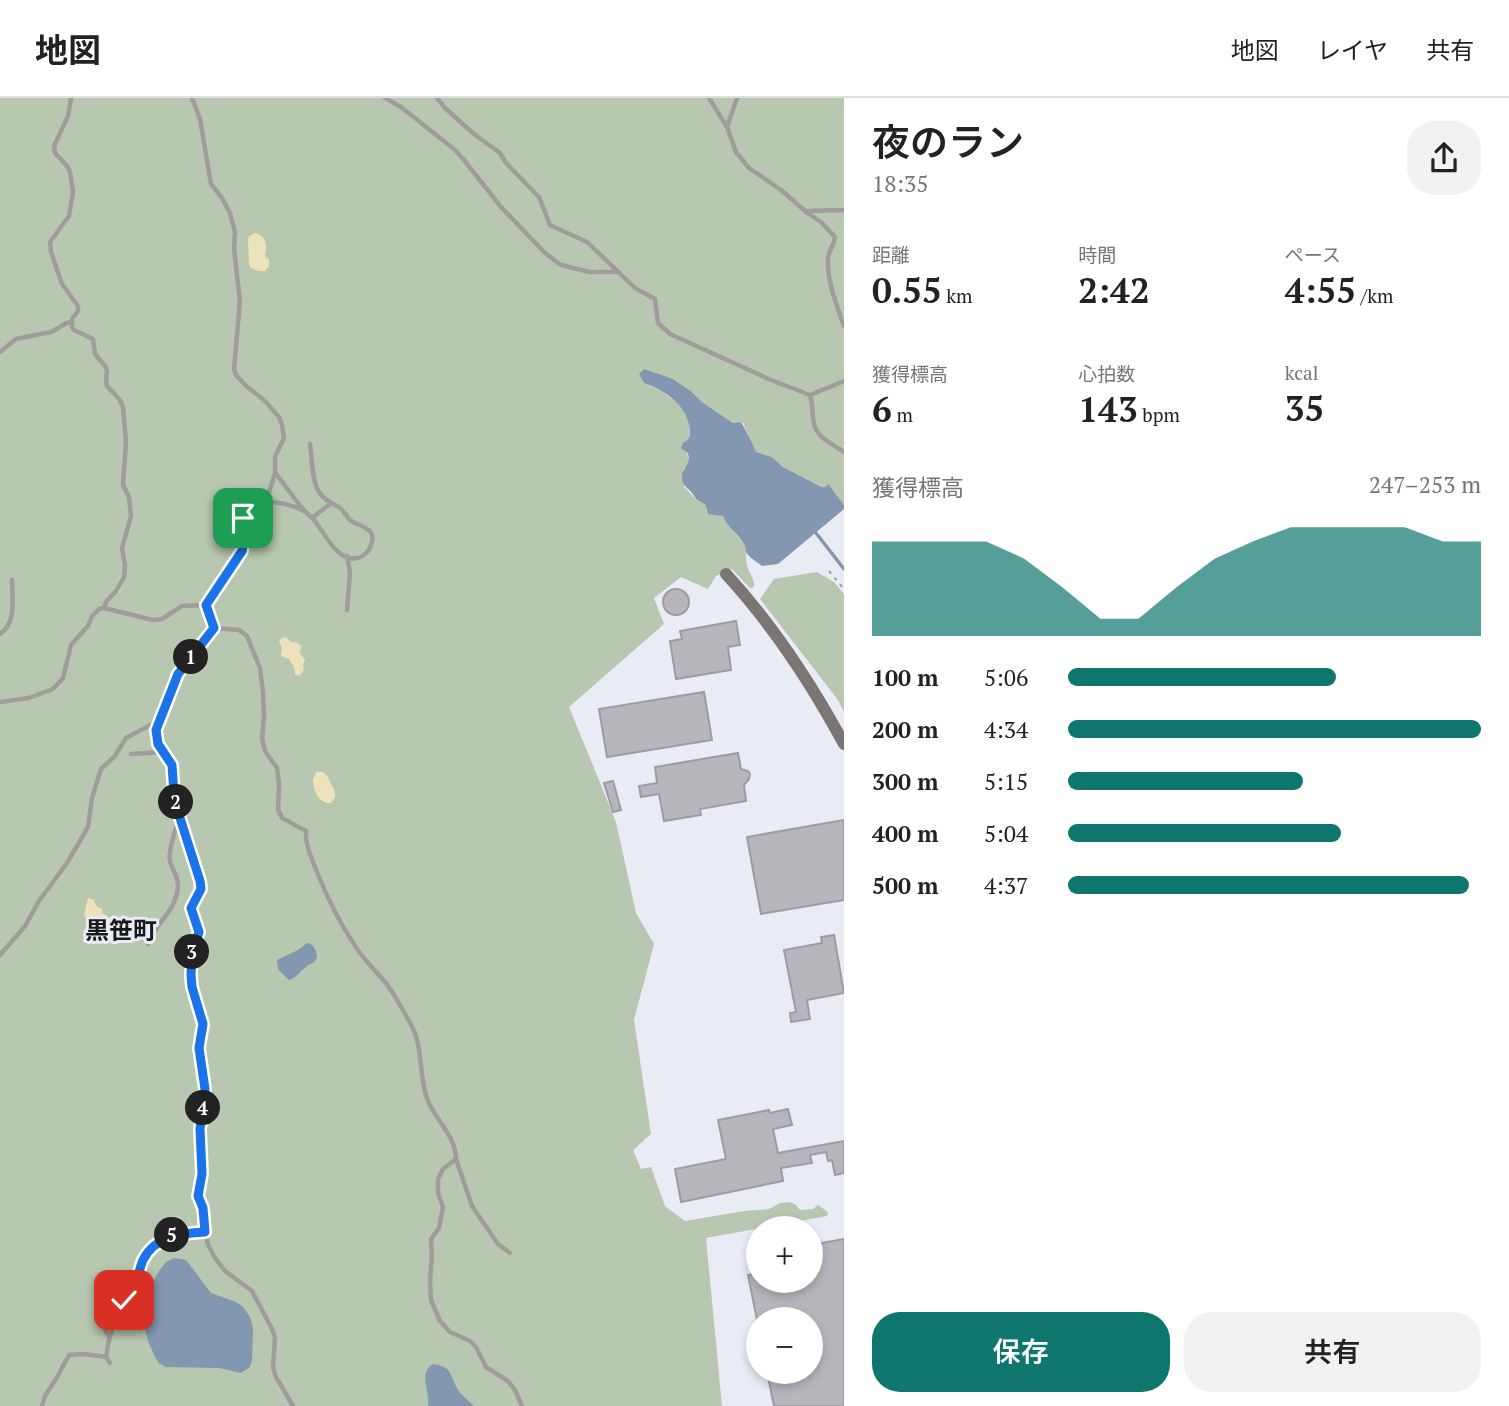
<!DOCTYPE html>
<html lang="ja">
<meta charset="utf-8">
<style>
:root{--surface:#fff;--page:#f2f2f2;--text:#222;--muted:#767676;--line:#e0e0e0;--accent:#0f766e}
body{margin:0;font-family:"PT Serif","Noto Sans JP",serif;background:var(--page);color:var(--text);height:100vh;display:flex;flex-direction:column;font-size:26px;white-space:nowrap}
*{box-sizing:border-box;margin:0}
p{font-size:23px;color:var(--muted)}
.icon{flex:none;width:38px;height:38px;fill:none;stroke:currentColor;stroke-width:2;stroke-linecap:round;stroke-linejoin:round}
.map{position:relative;flex:1;overflow:hidden}
.panel{display:flex;flex-direction:column;background:var(--surface);width:665px}
.panel>*{flex:none}
.buttons{position:absolute;left:746px;top:1118px;display:grid;gap:14px}
.buttons a{display:grid;place-items:center;width:77px;height:77px;border-radius:50%;background:var(--surface);box-shadow:0 4px 10px #0003;font-size:35px}
.pin{position:absolute;display:grid;place-items:center;width:60px;height:60px;color:#fff;margin:-30px;border-radius:14px;box-shadow:0 4px 10px #0006}
.km{position:absolute;width:35px;height:35px;margin:-18px;border-radius:50%;background:#222;color:#fff;font-size:19px;line-height:35px;text-align:center}
.round{display:grid;place-items:center;flex:none;width:74px;height:74px;border-radius:28px;background:var(--page)}
.summary{display:flex;align-items:center;justify-content:space-between;height:119px;padding:0 28px}
h1{font-size:38px;font-weight:600;line-height:52px}
.figures{display:grid;grid-template-columns:repeat(3,1fr);gap:10px;height:119px;padding:7px 28px}
.figures div{display:grid;align-content:center}
.figures b{font-size:35px;font-weight:600}
.figures small{font-size:19px;font-weight:400}
.figures p{font-size:19px}
.chart{height:196px;padding:14px 28px}
.chart p{display:flex;justify-content:space-between}
.chart svg{width:100%;height:126px;margin-top:7px;fill:var(--accent);opacity:.7}
.cta{display:flex;gap:14px;margin-top:auto;padding:14px 28px}
.cta a{flex:1;height:80px;border-radius:28px;background:var(--accent);color:#fff;font-size:28px;font-weight:600;line-height:80px;text-align:center}
.cta a+a{background:var(--page);color:var(--text)}
ul{padding:0 28px;list-style:none;font-size:23px}
li{display:grid;grid-template-columns:112px 84px 1fr;align-items:center;height:52px}
li i{height:18px;border-radius:9px;background:var(--accent)}
header{display:flex;align-items:center;gap:42px;box-sizing:border-box;height:98px;padding:0 35px;background:var(--surface);border-bottom:2px solid var(--line)}
header strong{font-size:33px}
nav{display:flex;gap:38px;margin-inline-start:auto;font-size:24px}
main{display:flex;flex:1;min-height:0}
.map>svg:first-child{display:block}
.green{fill:#b8c7af}
.sand{fill:#ece3bd}
.water{fill:#8397b0}
.lines{fill:none;stroke-linecap:round;stroke-linejoin:round}
.stream{stroke:#8397b0;stroke-width:3.5}
.building{fill:#b8b6bd;stroke:#9e9ba3;stroke-width:2}
.path{stroke:#9da0a6;stroke-width:2;stroke-dasharray:3.5 5;stroke-linecap:butt}
.lane{stroke:#a09c9b;stroke-width:4.5}
.secondary{stroke:#7b7674;stroke-width:12}
.route-casing{stroke:#fff;stroke-width:14}
.route{stroke:#1a73e8;stroke-width:9}
.labels{text-anchor:middle;dominant-baseline:central;stroke-width:6;stroke-linejoin:round;paint-order:stroke}
.quarter-label{font-size:24px;font-weight:bold;fill:#17181a;stroke:#e9ecf4}
</style>
<header>
<strong>地図</strong>
<nav><a>地図</a><a>レイヤ</a><a>共有</a></nav>
</header>
<main>
<div class="map">
<svg width="844" height="1308" viewBox="0 0 844 1308">
<rect width="100%" height="100%" fill="#e9ecf4"/>
<path class="green" d="M0,0H844V407L828,387L826,389H823L783,369L772,359L756,354L743,325L740,324L733,325L702,304L692,294L673,281L639,276L644,285C667,294 700,315 687,344H684C686,355 693,363 683,372L684,389L698,403L705,406L707,414L723,418C727,429 736,435 743,445C748,451 745,460 747,467C749,476 755,480 754,489L750,490L732,471L716,478L708,491L681,479L654,500L664,526L569,609L616,724L636,815L654,846L634,922L651,1036L633,1052L641,1071L651,1069L665,1108L685,1123L744,1113L769,1111L780,1105L789,1104L795,1106L800,1112L813,1111L818,1107L828,1114L827,1118L706,1140L722,1308H0Z
M817,474L834,484L844,496V614L838,602L760,501L774,481Z"/>
<path class="sand" d="M255,135C266,137 268,148 265,158L269,162V168L265,173H259L251,170L249,167L248,142L249,138Z
M286,539L291,544L298,545L301,548L300,555L305,562L303,567L304,572L299,578L295,576L294,569L289,561L281,558L282,550L279,543L282,540Z
M316,674H323C328,678 328,680 331,686C335,694 338,697 331,705C318,706 314,693 313,682Z
M88,800L94,802L96,808L102,811V815L111,820L110,823L106,825V831L105,834L88,828L89,822L84,818Z"/>
<path class="water" d="M644,271L673,281L692,294L702,304L733,325L741,324C747,334 752,344 756,354L772,359L783,369L822,389H826L828,386L844,407V411L778,466L762,468C758,465 752,461 748,457C744,452 747,452 744,446C738,435 727,430 723,418L708,416L705,406C697,403 696,401 692,395C684,386 682,388 682,375C686,368 690,364 688,355L681,350L683,345C689,342 690,339 690,332C688,308 665,292 644,285L639,276Z
M307,845C314,845 317,854 317,860L313,865L308,867L294,880L289,882L278,871L277,862L298,852Z
M174,1160L186,1162L211,1195L236,1204L243,1209L250,1219L253,1230L252,1262L250,1269L241,1275L219,1270L166,1269L159,1265L155,1259L148,1243L145,1231L142,1205L159,1173L166,1164Z
M433,1266C453,1269 449,1276 457,1290C460,1296 469,1303 474,1308H428C430,1292 418,1275 433,1266Z"/>
<g class="lines">
<path class="stream" d="M816,435L844,471"/>
</g>
<path class="building" d="M663 504a13 13 0 1 1 26 0a13 13 0 1 1-26 0Z
M736,523L740,547L728,549L731,572L676,581L670,543L682,541L680,533Z
M704,594L712,642L607,659L599,611Z
M738,655L741,671L748,673L750,676L749,681L744,687L746,703L700,711L701,717L664,723L659,696L641,699L639,688L657,685L655,669Z
M613,683L621,712L613,714L604,685Z
M844,722V802L761,816L747,739Z
M834,837L844,895L807,902L810,921L791,924L790,915L796,914L784,852L822,845L821,839Z
M788,1011L792,1027L773,1031L778,1055L844,1043V1075L835,1077L832,1062L828,1063L826,1054L810,1057L812,1065L781,1070L783,1083L681,1104L675,1071L726,1061L718,1022L769,1012L770,1015Z
M844,1141V1308H774L767,1274H810V1222H757L748,1177L758,1175V1183H810V1147Z"/>
<g class="lines">
<path class="path" d="M829,473L844,491"/>
<path class="lane" d="M71,0L68,18L54,48L55,55L67,68L70,74L73,93L72,100L69,118L50,144L51,154L62,186L78,208V213L72,221V229L74,232L93,241L95,256L105,268L107,272L106,284L107,288L120,302L123,309L126,344L123,387L129,399L131,418L122,450L125,467L124,479L116,493L106,504L104,510
M192,0L200,21L211,86L222,100L230,115L235,134L234,150L240,203L234,271L236,277L245,287L264,302L279,319L282,327L284,340L275,359V375L266,404L243,420L244,443L241,453L206,507L214,530L239,532L247,538L260,570L263,594L264,619L262,641L265,653L277,670L279,687L278,711L282,720L306,733C305,748 312,761 317,774C327,799 339,824 354,846C362,860 374,871 385,884C392,892 410,924 415,935C423,956 419,982 428,1003C436,1022 456,1039 456,1061L443,1071L438,1081V1095L443,1109L439,1130L431,1141L432,1156L430,1183L431,1202L440,1223L450,1234L470,1243L476,1249L486,1269L508,1283L515,1292L522,1308
M385,0L401,9L454,51L464,62L501,109L545,155L561,167L590,174H617
M437,0L445,10L474,36L500,55L506,65L539,99L550,127L587,144L635,190L655,201L658,225L670,236L771,282L810,297L844,283
M709,0L727,29L736,54L749,70L781,92L805,113L844,112
M727,29L737,0
M806,114L821,124L835,139C834,147 829,152 828,160C827,183 836,206 844,228
M0,254L16,241L51,234L67,225L72,224
M810,297C813,307 812,316 814,326C817,340 834,347 844,354
M276,376C285,387 293,399 302,410C307,416 313,420 317,426C327,439 339,467 361,459C365,457 370,452 371,447C378,429 359,429 350,422C346,418 344,413 340,410C332,405 324,402 319,394C312,384 312,359 310,346
M266,404C280,404 291,406 304,413
M312,420L330,406
M347,512L350,474L347,458
M214,530L178,576L158,623L156,632L158,646L172,667L174,696L180,720L200,783L201,791L191,810L199,834L192,855L191,877L203,926L199,950L205,991L200,1031L202,1076L198,1098L203,1110L205,1134L208,1147L215,1160L225,1173L252,1193L271,1229L275,1239L273,1269L276,1279L293,1308
M0,536C17,524 12,501 12,482
M0,604L29,600L53,591L63,580L71,547L88,528L92,518L99,511L104,510L153,522L162,521L182,508L206,507
M131,656L162,654
M148,846C156,823 175,816 178,789C179,779 172,772 170,763C168,754 176,728 180,720
M0,857L25,828L39,803L67,765L88,729L92,700L101,671L115,658L126,640L158,623
M456,1061L472,1108L498,1146L510,1155
M106,1205C105,1217 101,1229 109,1238
M106,1259C109,1238 114,1220 124,1201C128,1195 132,1189 136,1182C139,1176 140,1168 143,1162C155,1138 182,1135 205,1134
M42,1308L45,1298L56,1281L69,1257L84,1256L106,1259L110,1265"/>
<path class="secondary" d="M726,476C773,527 811,585 844,646"/>
</g>
<g class="lines">
<g class="route-casing">
<path id="route" d="M124,1202C128,1195 132,1189 136,1183C139,1176 140,1169 143,1162C155,1138 182,1135 205,1134L203,1110L198,1098L202,1076L200,1031L205,991L199,950L203,926L192,889L191,877L192,855L199,834L191,810L201,791L200,783L180,720L174,696L172,667L158,646L156,632L178,576L214,530L206,507L242,453L244,443L243,420"/>
</g>
<use href="#route" class="route"/>
</g>
<g class="labels">
<g class="quarter-label">
<text x="121" y="832">黒笹町</text>
</g>
</g>
</svg>
<div class="buttons">
<a>+</a>
<a>−</a>
</div>
<div class="pin" style="left:243px;top:420px;background:#1e9e55"><svg class="icon" aria-label="arrive" viewBox="0 0 24 24"><path d="M6 21V4h12l-3 4 3 4H6"/></svg></div>
<div class="pin" style="left:124px;top:1202px;background:#d93025"><svg class="icon" aria-label="check" viewBox="0 0 24 24"><path d="M5 12l5 5 9-10"/></svg></div>
<b class="km" style="left:191px;top:559px">1</b>
<b class="km" style="left:176px;top:704px">2</b>
<b class="km" style="left:192px;top:854px">3</b>
<b class="km" style="left:203px;top:1010px">4</b>
<b class="km" style="left:172px;top:1137px">5</b>
</div>
<section class="panel">
<div class="summary"><div><h1>夜のラン</h1><p>18:35</p></div><a class="round"><svg class="icon" aria-label="share" viewBox="0 0 24 24"><path d="M12 15V3M7 8l5-5 5 5M5 13v7h14v-7"/></svg></a></div>
<div class="figures">
<div><p>距離</p><b>0.55<small> km</small></b></div>
<div><p>時間</p><b>2:42</b></div>
<div><p>ペース</p><b>4:55<small> /km</small></b></div>
</div>
<div class="figures">
<div><p>獲得標高</p><b>6<small> m</small></b></div>
<div><p>心拍数</p><b>143<small> bpm</small></b></div>
<div><p>kcal</p><b>35</b></div>
</div>
<div class="chart"><p><span>獲得標高</span>247–253 m</p>
<svg viewBox="0 0 160 44" preserveAspectRatio="none"><path d="M0 44V11L10 11L20 11L30 11L40 17L50 27L60 38L70 38L80 27L90 17L100 11L110 6L120 6L130 6L140 6L150 11L160 11V44z"/></svg>
</div>
<ul>
<li><b>100 m</b>5:06<i style="width:65%"></i></li>
<li><b>200 m</b>4:34<i style="width:100%"></i></li>
<li><b>300 m</b>5:15<i style="width:57%"></i></li>
<li><b>400 m</b>5:04<i style="width:66%"></i></li>
<li><b>500 m</b>4:37<i style="width:97%"></i></li>
</ul>
<div class="cta"><a>保存</a><a>共有</a></div>
</section>
</main>
